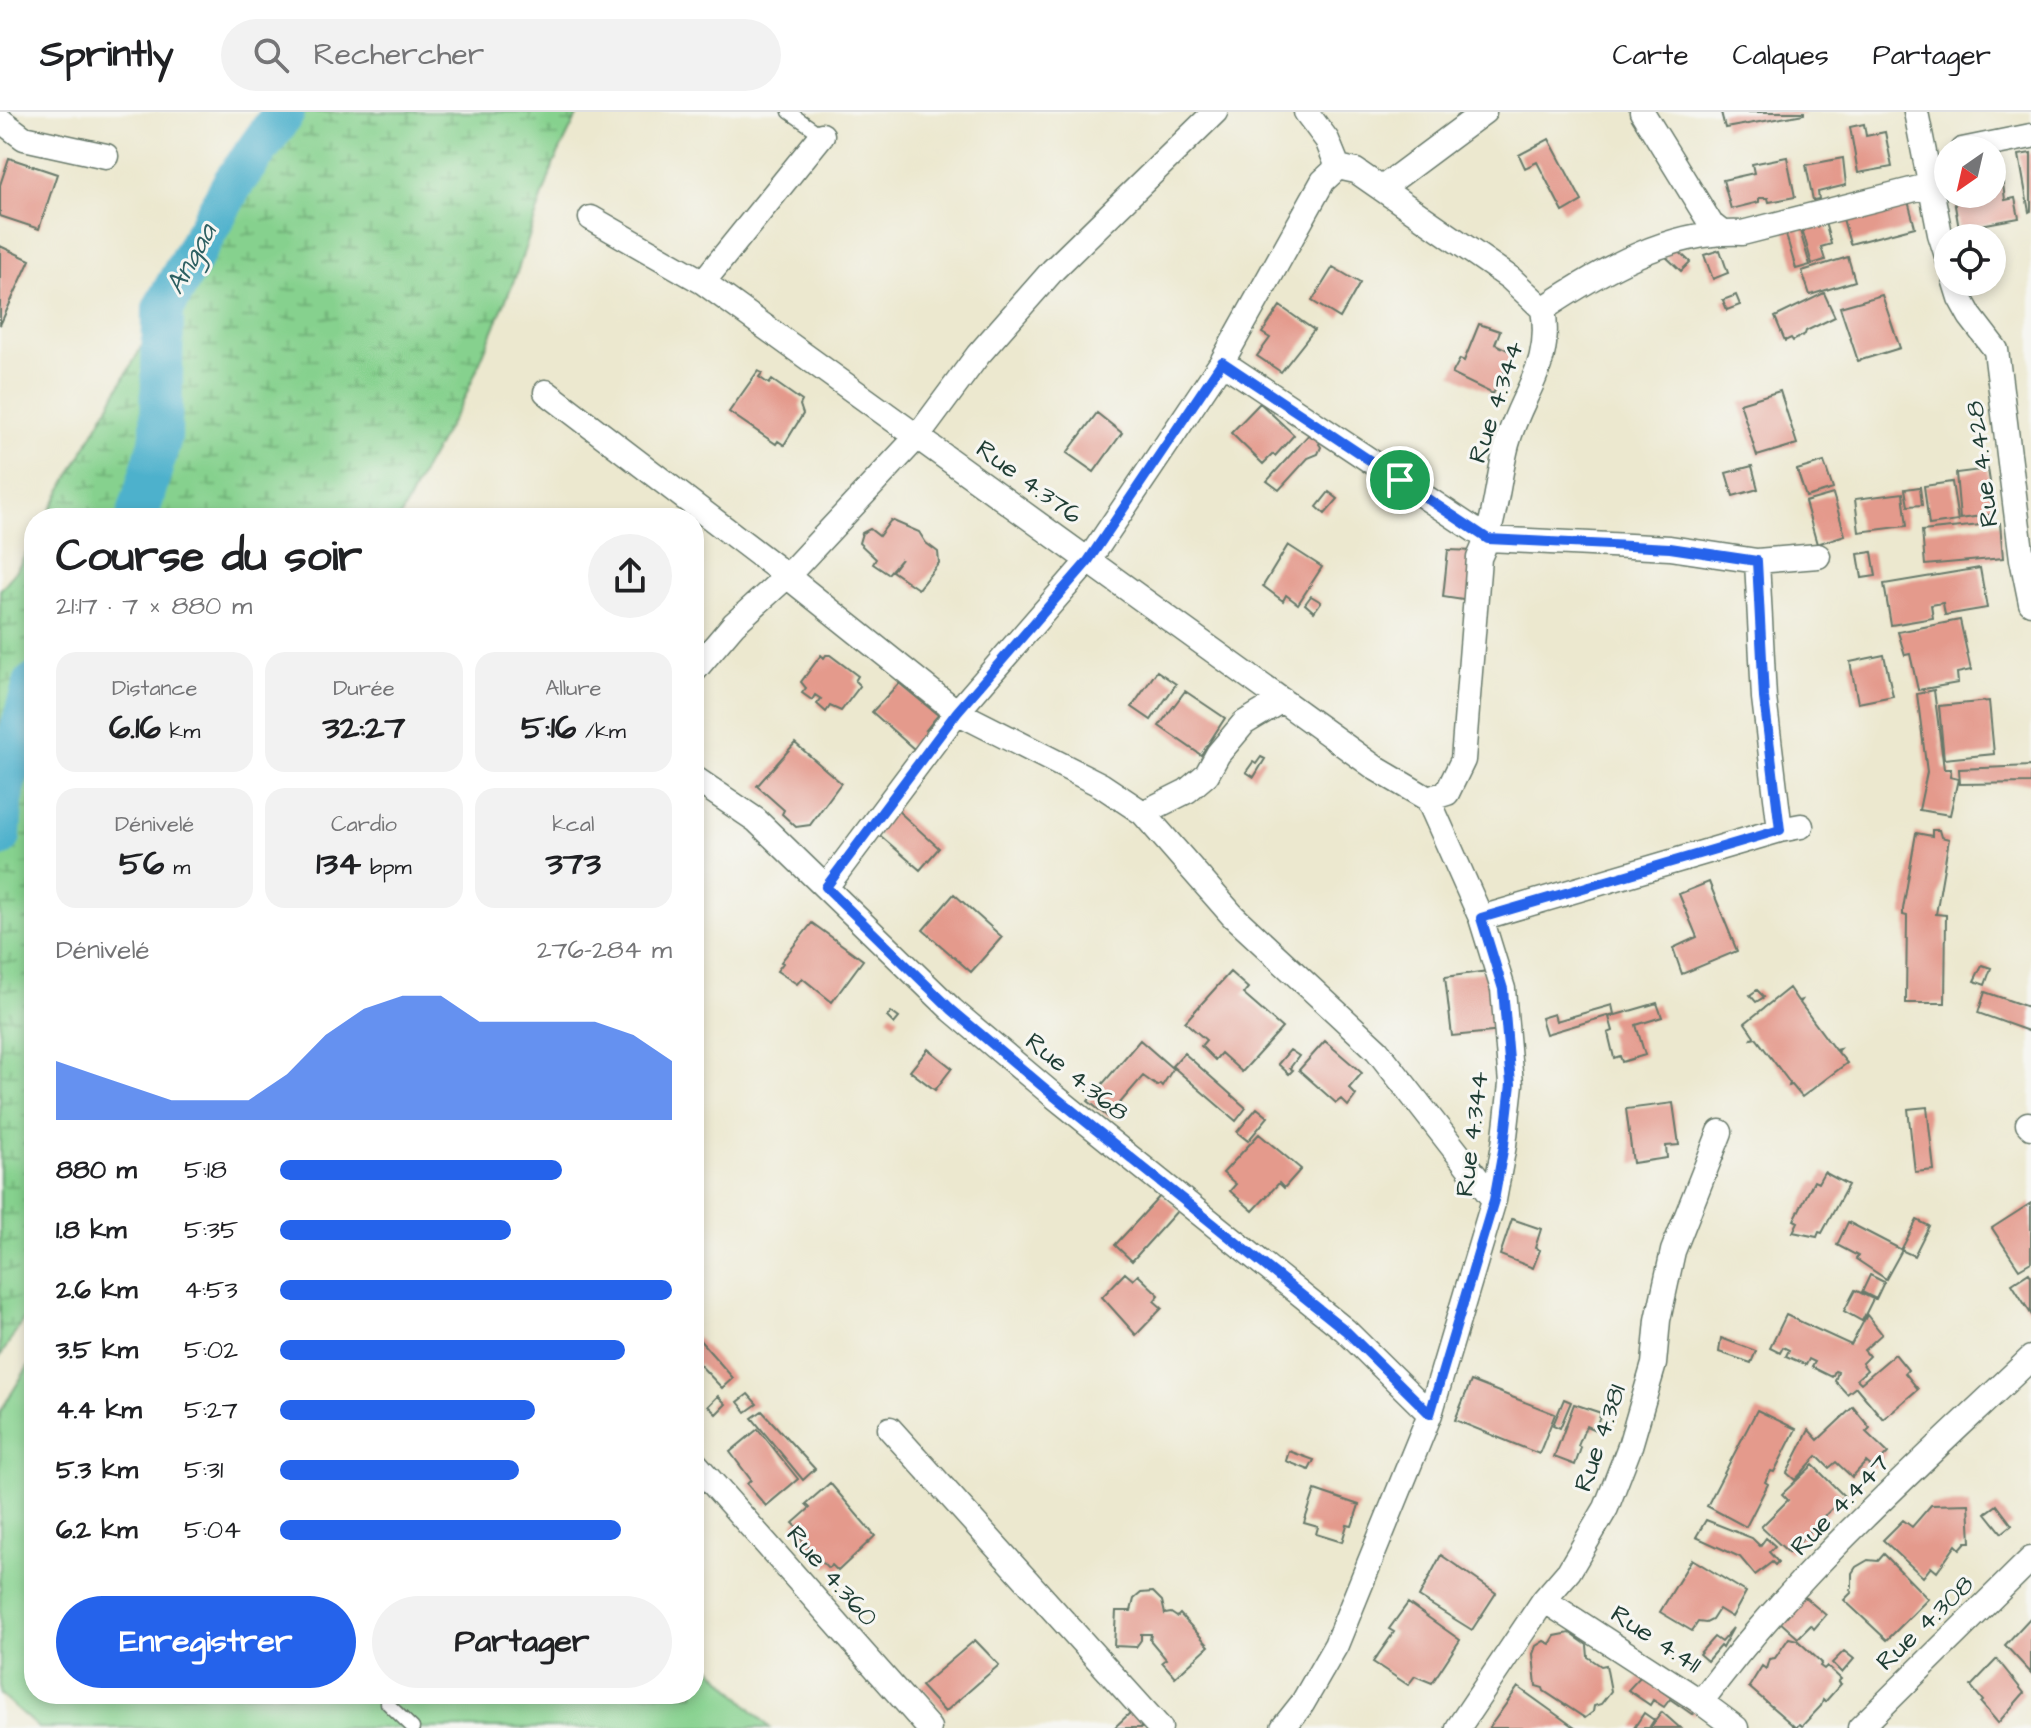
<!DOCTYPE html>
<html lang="fr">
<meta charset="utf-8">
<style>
:root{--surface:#fff;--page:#f2f2f2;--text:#202124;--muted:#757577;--line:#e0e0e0;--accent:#2563eb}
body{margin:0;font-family:"Architects Daughter",sans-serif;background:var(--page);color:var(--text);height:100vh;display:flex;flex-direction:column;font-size:30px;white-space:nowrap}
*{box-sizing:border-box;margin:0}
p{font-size:26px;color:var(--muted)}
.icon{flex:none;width:44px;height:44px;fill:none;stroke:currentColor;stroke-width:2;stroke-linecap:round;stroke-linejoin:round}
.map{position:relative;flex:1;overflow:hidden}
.side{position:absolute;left:24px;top:396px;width:680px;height:1196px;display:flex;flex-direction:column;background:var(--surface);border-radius:32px;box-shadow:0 4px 12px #0003}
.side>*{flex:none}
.needle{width:52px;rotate:214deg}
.fabs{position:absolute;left:1934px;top:24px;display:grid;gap:16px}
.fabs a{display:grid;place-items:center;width:72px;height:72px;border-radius:50%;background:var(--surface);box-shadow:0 4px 12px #0003;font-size:40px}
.pin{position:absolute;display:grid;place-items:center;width:68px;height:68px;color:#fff;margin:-34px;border:4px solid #fff;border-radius:50%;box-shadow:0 2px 8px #0007}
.round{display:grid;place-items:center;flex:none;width:84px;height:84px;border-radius:42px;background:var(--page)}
.headline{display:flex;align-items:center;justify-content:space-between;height:136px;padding:0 32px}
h1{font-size:44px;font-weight:700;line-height:60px}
.stats{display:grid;grid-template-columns:repeat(3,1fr);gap:12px;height:136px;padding:8px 32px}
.stats div{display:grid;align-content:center;border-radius:20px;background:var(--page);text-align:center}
.stats b{font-size:34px;font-weight:700}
.stats small{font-size:22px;font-weight:400}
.stats p{font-size:22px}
.chart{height:224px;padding:16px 32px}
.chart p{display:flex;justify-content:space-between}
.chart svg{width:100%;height:144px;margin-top:8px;fill:var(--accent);opacity:.7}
.action{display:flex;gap:16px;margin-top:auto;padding:16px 32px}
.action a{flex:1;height:92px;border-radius:48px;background:var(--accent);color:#fff;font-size:32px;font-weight:700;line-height:92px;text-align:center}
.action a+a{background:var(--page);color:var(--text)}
ul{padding:0 32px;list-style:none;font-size:26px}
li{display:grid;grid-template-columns:128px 96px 1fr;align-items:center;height:60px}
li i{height:20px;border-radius:10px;background:var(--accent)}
header{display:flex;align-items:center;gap:48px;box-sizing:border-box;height:112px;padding:0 40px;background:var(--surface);border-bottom:2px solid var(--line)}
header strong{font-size:38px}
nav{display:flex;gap:44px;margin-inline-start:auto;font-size:28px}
.search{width:560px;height:72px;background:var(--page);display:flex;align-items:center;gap:20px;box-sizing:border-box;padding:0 28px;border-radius:44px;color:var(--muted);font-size:30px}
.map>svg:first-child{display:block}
.wetland{fill:url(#wetland-marsh);stroke:#528761;stroke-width:2}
.garden{fill:#86d18e;stroke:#528761;stroke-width:2}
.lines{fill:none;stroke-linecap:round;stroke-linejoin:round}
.river{stroke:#4db1cc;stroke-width:42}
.building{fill:#e49a8c}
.lane-casing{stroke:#67796a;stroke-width:15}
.street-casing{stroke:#67796a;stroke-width:27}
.lane{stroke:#fff;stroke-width:12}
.street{stroke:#fff;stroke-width:24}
.route-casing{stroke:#fff;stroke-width:16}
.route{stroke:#2563eb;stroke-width:10}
.labels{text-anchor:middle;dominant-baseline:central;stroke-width:6;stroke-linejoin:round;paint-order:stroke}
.street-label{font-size:26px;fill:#1f3d34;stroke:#f6f6f2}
.water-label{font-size:28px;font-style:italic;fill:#2d6062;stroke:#f6f6f2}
</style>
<header>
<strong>Sprintly</strong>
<div class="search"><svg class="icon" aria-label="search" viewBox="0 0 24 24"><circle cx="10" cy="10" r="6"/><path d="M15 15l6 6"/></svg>Rechercher</div>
<nav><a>Carte</a><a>Calques</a><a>Partager</a></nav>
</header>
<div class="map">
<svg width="2031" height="1616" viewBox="0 0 2031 1616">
<defs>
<pattern id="wetland-marsh" width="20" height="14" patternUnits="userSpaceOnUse" patternTransform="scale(2)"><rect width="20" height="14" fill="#86d18e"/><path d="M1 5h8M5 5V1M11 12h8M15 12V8" fill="none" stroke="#6dab75"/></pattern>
</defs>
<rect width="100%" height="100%" fill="#f6f6f2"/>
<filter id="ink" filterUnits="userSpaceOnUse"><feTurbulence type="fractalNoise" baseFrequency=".0125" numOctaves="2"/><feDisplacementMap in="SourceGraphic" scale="16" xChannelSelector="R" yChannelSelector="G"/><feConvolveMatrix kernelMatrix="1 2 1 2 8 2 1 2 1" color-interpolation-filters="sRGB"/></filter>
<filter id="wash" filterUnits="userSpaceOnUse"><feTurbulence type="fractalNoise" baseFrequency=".006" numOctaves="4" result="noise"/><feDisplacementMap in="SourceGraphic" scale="32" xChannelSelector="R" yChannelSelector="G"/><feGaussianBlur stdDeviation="1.8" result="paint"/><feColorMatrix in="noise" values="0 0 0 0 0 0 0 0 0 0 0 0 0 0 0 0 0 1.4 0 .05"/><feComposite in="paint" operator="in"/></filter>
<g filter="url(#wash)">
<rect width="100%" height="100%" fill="#ece8cf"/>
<path class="wetland" d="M268,0H579L554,51L515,166L466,283L423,359L400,406H46L233,71Z
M34,428V1190L0,1245V478L16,459Z"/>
<path class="garden" d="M34,1245V1582H694V1538L770,1616H38L0,1582V1300Z"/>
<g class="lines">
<path class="river" d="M137,406L161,325L163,197L233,71L284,0
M0,724L3,677L34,572"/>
</g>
<g id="blocks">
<path class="building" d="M1721,0H1804V2L1725,16Z
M1864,12L1866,24L1885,20L1892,55L1858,61L1850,15Z
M1549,27L1582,89L1563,100L1537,50L1525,56L1519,43Z
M2031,41V99L2029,100L2019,43Z
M1787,45L1795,85L1769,90L1768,86H1759V90L1731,97L1723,68L1754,61L1752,52Z
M9,46L57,62L39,117L0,104V73Z
M1843,46L1846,73L1818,80L1819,87L1813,88L1806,53Z
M2003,71L2005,88L2015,86L2019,106L1959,117L1953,82H1992V73Z
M1908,89L1915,115L1850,132L1842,103Z
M1824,107L1831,132L1821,135L1825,148L1812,152L1801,113Z
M1798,112L1810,153L1796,157L1784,116Z
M0,134L30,148L0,213Z
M1673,134L1690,150L1681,159L1663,142Z
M1720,138L1728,161L1713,167L1704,143Z
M1848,145L1855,169L1810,183L1802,159Z
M1333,155L1360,171L1340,206L1312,189Z
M1824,181L1835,205L1806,219L1805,222L1793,229L1791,226L1785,229L1775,205Z
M1736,183L1740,193L1727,198L1723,188Z
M1882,183L1900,236L1858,249L1840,195Z
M1280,194L1314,218L1281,260L1257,244L1270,226L1262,221Z
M1479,212L1500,219L1495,232L1514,241L1493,282L1452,262L1460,247L1464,249Z
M758,259L762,261L759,265L769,272L772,268L802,289L800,293L803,302L784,333L778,329L776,332L729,300Z
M1780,279L1797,332L1757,344L1740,291Z
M1260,291L1294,323L1275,344L1273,342L1263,352L1231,321Z
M1097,301L1122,321L1094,360L1067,341Z
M1312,319L1322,328L1319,332L1321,335L1318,342L1308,346L1279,378L1267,369Z
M1824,350L1833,377L1806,385L1797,358Z
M1752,354L1758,377L1733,384L1726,361Z
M1988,357L1995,402L1960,407L1956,361Z
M1952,370L1958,409L1929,413L1924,374Z
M1920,375L1922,393L1908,394L1905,377Z
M1329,380L1338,387L1325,402L1317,395Z
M1903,381L1907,414L1859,420L1855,387Z
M1833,382L1845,423L1817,432L1805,390Z
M891,408L919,420L926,431L938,440L939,451L918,477L892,459L901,447L888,462L873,452L876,447L859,431L862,421L870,417L879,424Z
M2000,411L2003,446L1925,453L1922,419Z
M1288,433L1322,455L1298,492L1286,483L1283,489L1263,474Z
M1448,438L1475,439L1470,489L1443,485Z
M1872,440L1876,464L1862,466L1858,442Z
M1980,456L1987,496L1945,503L1943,491L1931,493L1933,506L1891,513L1884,472Z
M1311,484L1321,490L1314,500L1305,492Z
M1960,508L1971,558L1957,561L1958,571L1918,578L1910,542L1905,543L1898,520Z
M821,543L824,546L826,543H830L858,564L855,569L860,574L841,599L830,594L826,600L817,592L821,587L815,583L812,588L802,581L806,576L801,570Z
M1884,543L1893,584L1858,591L1850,550Z
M1157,559L1176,572L1151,608L1132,595Z
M899,571L938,603L926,618L929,619L914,637L872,600Z
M1934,578L1944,657H1951L1950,665L1958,667L1950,703L1919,698L1927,660L1917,582Z
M1185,579L1225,606L1201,643L1159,614Z
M1989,589L1994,642L1944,647L1939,594Z
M795,631L841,671L810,713L796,715L782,702L784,698L757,674Z
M1261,645L1265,647L1254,665L1246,660L1253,650L1256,652Z
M2031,654V671L1960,672L1959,657Z
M896,697L939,736L920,758L876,720Z
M1932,718H1939L1941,725L1949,727L1936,802L1946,803L1945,891H1906L1907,804L1903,803V797L1916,721L1932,724Z
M1709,770L1737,839L1682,862L1673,836L1697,825L1679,782Z
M954,782L1002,825L971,860L923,818Z
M812,811L863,848L832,890L802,866L797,872L777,859L783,851L781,850Z
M1982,853L1991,856L1985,873L1974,869Z
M1488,859L1491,880L1497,879L1502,919L1452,924L1445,865Z
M1230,860L1248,876L1243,882L1282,916L1242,960L1221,941L1215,948L1201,934L1206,928L1185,910Z
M1789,876L1798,889L1802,888L1800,891L1835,938L1839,937L1837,939L1847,951L1802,985L1792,973L1789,974L1790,971L1756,926L1752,927L1754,924L1745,911Z
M1757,878L1764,885L1756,890L1750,883Z
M1985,880L2031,896V920L1978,901Z
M1657,891L1662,905L1636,913L1645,943L1622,950L1620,944L1614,946L1608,921L1613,919L1609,905Z
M1612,893L1614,902L1546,922L1541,906L1554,902L1556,909Z
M891,900L899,906L894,912L887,905Z
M1140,928L1173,957L1162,974L1160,972L1157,974L1143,964L1108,1005L1088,989Z
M1325,929L1362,961L1349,976L1356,983L1348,994L1341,987L1336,991L1299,958Z
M928,937L952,956L935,978L910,959Z
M1290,938L1299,944L1290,956L1293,958L1289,962L1278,952Z
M1184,941L1246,996L1236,1009L1172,954Z
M1673,991L1679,1033L1666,1034L1667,1046L1633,1051L1626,997Z
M1927,995L1934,1058L1915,1060L1908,997Z
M1257,996L1268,1005L1248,1029L1237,1020Z
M1259,1022L1301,1057L1284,1076L1279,1071L1253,1099L1230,1079L1236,1072L1223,1061Z
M1824,1060L1848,1073L1822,1121L1819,1120L1817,1125L1793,1120L1798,1110L1794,1108L1814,1069L1818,1071Z
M1161,1083L1178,1098L1132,1149L1115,1133Z
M2031,1091V1150L2019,1157L1992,1116Z
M1512,1107L1541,1117L1535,1136L1540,1138L1533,1156L1500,1143Z
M1917,1108L1929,1114L1914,1144L1901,1138Z
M1848,1110L1902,1138L1886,1167L1856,1147L1858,1144L1837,1133Z
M1125,1161L1133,1168L1138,1163L1159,1183L1154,1189L1162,1196L1136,1223L1102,1185Z
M2029,1161L2031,1164V1202L2012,1172Z
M1870,1163L1884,1170L1876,1187L1862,1180Z
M1855,1178L1873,1187L1862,1209L1844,1199Z
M1786,1203L1851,1233L1867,1203L1882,1222L1864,1238L1869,1244L1862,1251L1867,1258L1857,1267L1861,1271L1895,1242L1908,1258L1905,1261L1918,1277L1883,1307L1856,1275L1847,1282L1835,1269L1838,1260L1835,1259L1832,1265L1812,1255L1815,1250L1809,1247L1806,1253L1786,1244L1789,1238L1783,1235L1780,1241L1770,1236Z
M697,1225L733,1266L722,1276L699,1252L694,1257V1228Z
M1721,1226L1756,1239L1751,1251L1719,1240Z
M1471,1269L1555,1302L1539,1342L1455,1308Z
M748,1282L757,1292L746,1300L738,1290Z
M718,1284L726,1292L716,1302L708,1294Z
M1564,1287L1571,1290L1560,1316L1553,1313Z
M1574,1292L1601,1301L1595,1318L1586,1314L1578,1334L1581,1336L1575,1353L1554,1345Z
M1853,1295L1870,1316L1866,1320L1888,1341L1873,1356L1866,1350L1852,1365L1836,1350L1829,1356L1817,1344L1795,1368L1787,1361L1809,1318L1818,1328Z
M1757,1298L1796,1317L1774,1360L1771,1359L1765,1370L1768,1372L1746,1415L1707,1394Z
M762,1299L815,1357L803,1368L752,1306Z
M758,1317L798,1367L766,1394L747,1372L751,1368L730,1340Z
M1289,1339L1314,1348L1309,1358L1286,1349Z
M1813,1353L1844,1384L1789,1441L1761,1415L1788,1388L1782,1382Z
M830,1371L875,1424L838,1459L832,1453L828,1456L800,1426L804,1422L793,1411L810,1396L806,1392Z
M1315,1378L1359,1393L1352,1414L1347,1413L1342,1430L1316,1422L1318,1415L1304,1411Z
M1969,1392L1971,1430H1966L1960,1437L1956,1433L1937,1460L1931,1455L1923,1465L1883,1428L1903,1408L1912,1415L1931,1393Z
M1997,1393L2012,1413L2002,1421L1986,1401Z
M1706,1408L1752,1426L1760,1434L1766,1426L1775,1434L1769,1440L1778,1450L1775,1453L1772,1450L1755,1463L1740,1445L1696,1425Z
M1884,1442L1928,1487L1887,1528L1844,1488L1852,1480L1850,1478L1852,1476V1461L1856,1455L1868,1448L1878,1449Z
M1441,1443L1496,1481L1472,1518L1419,1485Z
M1692,1447L1746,1480L1732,1505L1719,1497L1712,1508L1706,1511L1698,1510L1692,1519L1660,1500Z
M1153,1480L1162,1489L1165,1502L1171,1501L1177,1505L1180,1502L1209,1534L1175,1565L1162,1550L1166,1547L1150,1528L1151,1522H1141V1528L1136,1535L1114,1534L1116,1499H1131L1134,1487L1141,1481Z
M1801,1482L1826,1503L1814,1517L1811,1513L1798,1526L1779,1509Z
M1408,1491L1460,1528L1432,1571L1415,1564L1408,1573L1373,1550L1394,1520L1389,1517Z
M2031,1505V1561L2005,1533Z
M1733,1516L1722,1536L1720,1534L1707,1549L1699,1542L1714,1525L1721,1530Z
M1570,1521L1587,1533L1588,1545L1601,1554L1606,1553L1611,1579L1601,1592L1594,1594L1593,1600L1585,1606L1544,1579L1543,1576L1536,1574L1533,1542L1536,1534L1544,1529L1550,1532L1555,1524Z
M1789,1526L1797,1528L1822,1551L1820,1554L1824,1557L1827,1554L1841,1567L1838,1570L1841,1572L1825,1590L1823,1588L1821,1594L1802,1614L1799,1612L1796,1616L1749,1575L1762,1554L1766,1557L1769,1547L1775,1546Z
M975,1528L999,1553L945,1600L921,1574Z
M1844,1539L1854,1547L1842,1561L1832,1551Z
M1997,1547L2024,1581L1998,1611L1981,1591L1983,1589L1971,1574Z
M1641,1564L1670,1585L1672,1583L1696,1599L1693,1603L1670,1587L1664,1595L1653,1588L1650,1593L1628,1578Z
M1518,1575L1575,1616H1489Z
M1132,1599L1147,1616H1114Z
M1662,1600L1680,1616H1650Z
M1644,1601L1654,1608L1649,1616H1634Z"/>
</g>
</g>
<g filter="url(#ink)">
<use href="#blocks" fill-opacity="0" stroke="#67796a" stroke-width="2"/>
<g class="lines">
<g class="lane-casing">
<path id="lane" d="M789,0L822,23
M387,1591L413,1616"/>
</g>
<g class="street-casing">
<path id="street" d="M1306,0L1327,28L1338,55
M1642,0L1711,112L1721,120
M1916,0L1940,122L1948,147
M0,8L24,26L106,44
M1962,38L2031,24
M1338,55L1356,59L1510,166L1543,197
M1382,76L1484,0
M591,106L703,170L1377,657L1428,687
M703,170L822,23
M1955,170L1960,186L1970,204L1996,238L2022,447L2031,491
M1543,197C1602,158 1669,118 1742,121L1931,73
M1222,250L1488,427L1670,436L1757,449L1818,444
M546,280L787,464L957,600L1101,673L1143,701L1233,804L1377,938L1494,1088
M1757,449L1764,586L1780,718
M694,559L734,512L787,464L918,324L978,243L1053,158L1215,0
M694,666L756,708L952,898L1054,984L1345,1218L1430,1302
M1143,701L1187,679L1207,662L1218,642L1244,611L1282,588
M826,775L957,600L1088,449L1222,250L1323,69L1338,55
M1481,806L1780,718L1801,714
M2028,1012L2031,1015
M890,1317L1160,1616
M694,1350L929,1616
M1544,1488L1701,1590L1736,1616
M1701,1590C1793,1463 1918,1354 2031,1246
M1283,1616L1302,1592L1336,1533L1430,1302L1494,1088L1504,1033L1511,972L1503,877L1481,806L1428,687L1447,681L1463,648L1479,446C1496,410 1497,370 1507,332C1521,280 1553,255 1543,197
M1458,1616L1544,1488L1569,1459L1606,1396L1630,1334L1654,1252L1658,1208L1673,1139L1720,1020
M1860,1616L2031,1447"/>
</g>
<use href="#lane" class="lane"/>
<use href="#street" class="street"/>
</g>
</g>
<g class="lines" filter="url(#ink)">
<g class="route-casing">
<path id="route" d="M1222,250L1488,427L1670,436L1757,449L1764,586L1780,718L1481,806L1503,877L1511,972L1504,1033L1494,1088L1430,1302L1345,1218L1054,984L952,898L826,775L957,600L1088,449Z"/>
</g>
<use href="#route" class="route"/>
</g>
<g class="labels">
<g class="street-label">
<text transform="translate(1496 290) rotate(-72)">Rue 4.344</text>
<text transform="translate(1982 352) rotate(-97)">Rue 4.428</text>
<text transform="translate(1029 370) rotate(36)">Rue 4.376</text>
<text transform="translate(1077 965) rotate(39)">Rue 4.368</text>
<text transform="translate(1472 1022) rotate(-83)">Rue 4.344</text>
<text transform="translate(1600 1326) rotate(-71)">Rue 4.381</text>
<text transform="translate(1840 1393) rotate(-46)">Rue 4.447</text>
<text transform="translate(832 1464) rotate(49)">Rue 4.360</text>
<text transform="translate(1925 1511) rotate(-44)">Rue 4.308</text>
<text transform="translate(1656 1527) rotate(33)">Rue 4.411</text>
</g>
<g class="water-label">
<text transform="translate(191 147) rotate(-61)">Angaa</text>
</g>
</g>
</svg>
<div class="fabs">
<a><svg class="needle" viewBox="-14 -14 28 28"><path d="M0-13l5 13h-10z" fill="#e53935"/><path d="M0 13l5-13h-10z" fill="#757577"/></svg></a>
<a><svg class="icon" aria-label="locate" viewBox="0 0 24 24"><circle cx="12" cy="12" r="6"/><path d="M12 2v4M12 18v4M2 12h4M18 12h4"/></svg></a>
</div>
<div class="pin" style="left:1400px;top:368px;background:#1e9e55"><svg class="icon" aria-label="arrive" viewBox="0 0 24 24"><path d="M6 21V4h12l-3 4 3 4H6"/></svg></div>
<section class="side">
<div class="headline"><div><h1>Course du soir</h1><p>21:17 · 7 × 880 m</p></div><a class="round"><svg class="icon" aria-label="share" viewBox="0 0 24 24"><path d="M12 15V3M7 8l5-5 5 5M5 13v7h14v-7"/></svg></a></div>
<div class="stats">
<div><p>Distance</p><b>6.16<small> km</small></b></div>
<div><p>Durée</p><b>32:27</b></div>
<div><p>Allure</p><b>5:16<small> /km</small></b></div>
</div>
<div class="stats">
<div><p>Dénivelé</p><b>56<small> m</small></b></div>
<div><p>Cardio</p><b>134<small> bpm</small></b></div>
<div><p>kcal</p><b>373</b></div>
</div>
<div class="chart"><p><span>Dénivelé</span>276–284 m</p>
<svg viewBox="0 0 160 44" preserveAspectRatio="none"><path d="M0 44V26L10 30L20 34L30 38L40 38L50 38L60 30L70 18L80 10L90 6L100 6L110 14L120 14L130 14L140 14L150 18L160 26V44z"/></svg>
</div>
<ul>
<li><b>880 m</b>5:18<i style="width:72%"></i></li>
<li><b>1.8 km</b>5:35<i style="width:59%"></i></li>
<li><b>2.6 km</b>4:53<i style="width:100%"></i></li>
<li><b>3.5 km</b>5:02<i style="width:88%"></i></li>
<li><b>4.4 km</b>5:27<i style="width:65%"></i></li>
<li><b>5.3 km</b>5:31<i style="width:61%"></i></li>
<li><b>6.2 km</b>5:04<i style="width:87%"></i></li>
</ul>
<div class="action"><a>Enregistrer</a><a>Partager</a></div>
</section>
</div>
